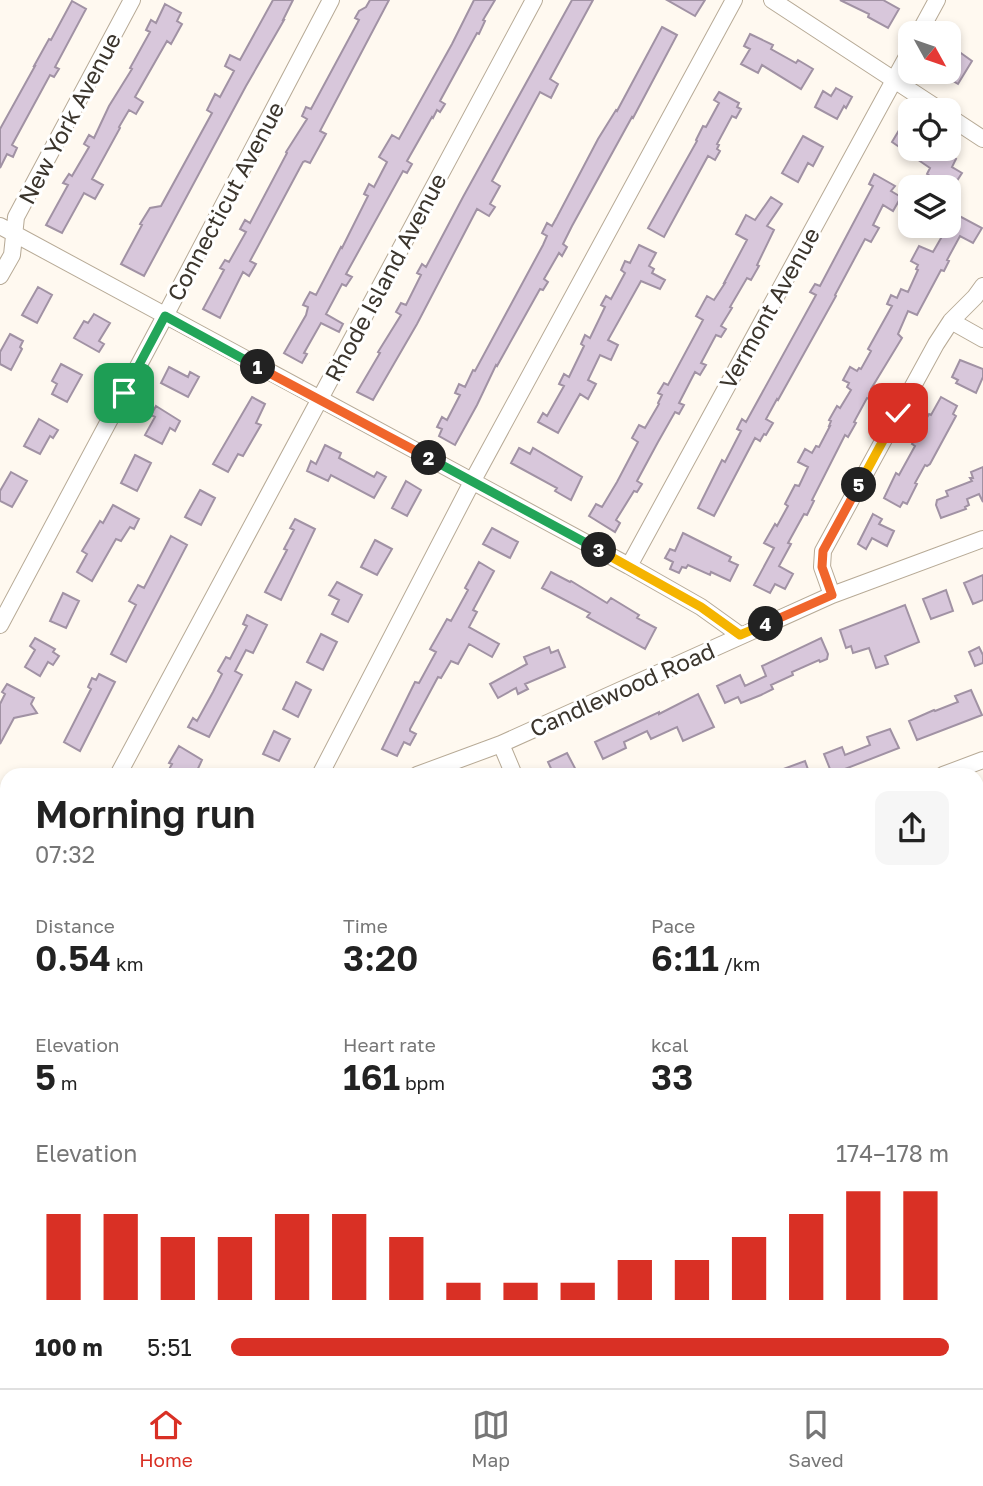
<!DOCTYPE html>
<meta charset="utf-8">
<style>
:root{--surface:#fff;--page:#f6f6f6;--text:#222;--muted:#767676;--line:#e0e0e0;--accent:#d93025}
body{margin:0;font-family:"Golos Text",sans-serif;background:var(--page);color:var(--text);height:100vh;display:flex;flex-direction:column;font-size:26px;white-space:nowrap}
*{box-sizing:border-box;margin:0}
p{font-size:23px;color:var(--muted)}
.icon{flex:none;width:38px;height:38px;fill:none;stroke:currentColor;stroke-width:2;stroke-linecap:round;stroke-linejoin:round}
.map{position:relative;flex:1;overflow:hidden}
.sheet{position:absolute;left:0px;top:768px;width:984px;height:621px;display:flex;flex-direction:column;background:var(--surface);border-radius:21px 21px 0 0;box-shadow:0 4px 10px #0003}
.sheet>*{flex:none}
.needle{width:46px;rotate:130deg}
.controls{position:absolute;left:898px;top:21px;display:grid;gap:14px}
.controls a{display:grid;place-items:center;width:63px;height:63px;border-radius:14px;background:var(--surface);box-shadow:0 4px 10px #0003;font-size:35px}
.pin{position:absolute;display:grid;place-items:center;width:60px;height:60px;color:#fff;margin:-30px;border-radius:14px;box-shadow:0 4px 10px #0006}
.km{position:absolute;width:35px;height:35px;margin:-18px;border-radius:50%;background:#222;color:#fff;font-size:19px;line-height:35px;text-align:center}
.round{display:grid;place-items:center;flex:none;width:74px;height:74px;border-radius:14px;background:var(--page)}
.overview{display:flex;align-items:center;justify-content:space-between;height:119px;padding:0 35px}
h1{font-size:38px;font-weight:600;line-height:52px}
.metrics{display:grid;grid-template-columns:repeat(3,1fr);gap:10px;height:119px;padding:7px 35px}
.metrics div{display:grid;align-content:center}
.metrics b{font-size:35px;font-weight:600}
.metrics small{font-size:19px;font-weight:400}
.metrics p{font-size:19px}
.chart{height:196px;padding:14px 35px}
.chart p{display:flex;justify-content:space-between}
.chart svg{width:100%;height:126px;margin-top:7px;stroke:var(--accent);stroke-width:6}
ul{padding:0 35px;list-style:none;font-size:23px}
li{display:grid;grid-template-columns:112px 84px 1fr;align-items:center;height:52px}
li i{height:18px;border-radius:9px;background:var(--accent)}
.tab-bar{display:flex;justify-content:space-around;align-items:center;height:98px;border-top:2px solid var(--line);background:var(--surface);font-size:19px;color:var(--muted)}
.tab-bar a{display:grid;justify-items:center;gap:4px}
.tab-bar .on{color:var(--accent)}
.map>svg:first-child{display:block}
.forest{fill:#92d3b4}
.building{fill:#d8c7db;stroke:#a192a4;stroke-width:2}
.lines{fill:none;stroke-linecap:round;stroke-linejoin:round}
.minor-casing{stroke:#b7aa96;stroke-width:18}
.minor{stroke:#fff;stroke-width:16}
.split-1-casing{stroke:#fff;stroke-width:14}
.split-2-casing{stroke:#fff;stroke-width:14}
.split-3-casing{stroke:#fff;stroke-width:14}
.split-4-casing{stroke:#fff;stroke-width:14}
.split-5-casing{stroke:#fff;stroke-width:14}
.split-6-casing{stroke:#fff;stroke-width:14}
.split-1{stroke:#22a559;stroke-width:9}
.split-2{stroke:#f0652b;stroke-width:9}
.split-3{stroke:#22a559;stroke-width:9}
.split-4{stroke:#f5b400;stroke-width:9}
.split-5{stroke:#f0652b;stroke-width:9}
.split-6{stroke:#f5b400;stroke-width:9}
.labels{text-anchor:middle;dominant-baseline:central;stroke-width:6;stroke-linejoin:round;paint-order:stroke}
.street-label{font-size:23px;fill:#3b352d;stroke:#fff}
</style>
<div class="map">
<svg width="983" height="1388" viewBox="0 0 983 1388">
<rect width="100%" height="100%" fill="#fff9f0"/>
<path class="forest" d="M983,1374V1388H877L919,1382H976L977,1375Z"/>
<path class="building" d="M273,0H293L283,20H284L246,86L144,276L121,264L142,225L140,224L150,208L161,206L212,113L207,110L215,94L220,97L234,71L225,66L230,55L240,60Z
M370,0H389L320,131L326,134L310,163L305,161L303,162L250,261L256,264L249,276L243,272L220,318L203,309L224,270L220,268L225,260L229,262L246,232L240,229L245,220L250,223L287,153L286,152L307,119L302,116L306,107L311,109L359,20L355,18L359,11L366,7Z
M474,0H495L483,20L485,21L479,34L477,33L440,101L445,104L440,112L437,110L433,118L432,117L407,161L412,164L407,173L403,171L346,274L352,277L346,286L342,284L326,314L343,324L339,332L321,323L304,353L307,354L302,363L284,353L306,315L308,307L303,305L305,301L310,292L316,295L341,247L342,248L368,196L364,194L369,184L374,187L387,162L379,157L392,135L399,139L452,44Z
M572,0H593L550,79L558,84L551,98L540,92L492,181L500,186L490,204L495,207L489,216L477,209L417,324L373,400L357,392L380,353L378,352L401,315L396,312L401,303L406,305L421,275L417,273L422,264L426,267L463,197Z
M667,0H705L695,16Z
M840,0H883L899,9L888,28L868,17L869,14Z
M72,1L86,9L55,67L59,69L54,77L50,75L12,145L17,148L13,157L7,154L0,168V129L35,66H34L49,39L51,40Z
M165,4L181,13L177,21L182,24L171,44L167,41L135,97L143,102L136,114L129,110L119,127L120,128L92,179L103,185L95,199L84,193L62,233L46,225L68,185L63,183L69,174L72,176L89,147L84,144L89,135L94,138L109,106L132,69L130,68L150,32L146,30L151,20L156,23Z
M662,27L677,35L633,118L632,117L572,226L563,244L567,247L562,256L559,253L544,279L548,282L543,290L540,289L497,366L496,365L477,405L455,445L439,436L442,429L437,427L442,417L447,420L460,395L455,393L459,384L465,387L473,370L475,371L543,245L547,236L542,233L547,223L552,226L557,217L598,139L616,110L617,111Z
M750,34L773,45L771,49L796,63L798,60L813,69L801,89L762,65L758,73L741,64L750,49L744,46Z
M958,51L972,61L958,84L948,78V56L953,59Z
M836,88L852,97L846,108L844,106L837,119L815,107L823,91L831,96Z
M719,92L739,103L737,107L741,109L736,118L732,116L717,144L719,145L717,149L720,151L715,160L708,156L664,237L648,228L697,141L696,140L703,126L706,127L719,103L714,100Z
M901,127L910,133V149H939L956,159L952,167L962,173L953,187L951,186L948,191V187H942L939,185L941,183L927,174L930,168L892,142Z
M803,136L823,147L813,166L808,163L798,182L782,173Z
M874,174L895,186L891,191L901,197L893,211L883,205L873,225L879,228L871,242L865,239L835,295L836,296L778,400L777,399L766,419L773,423L766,435L764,434L760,441L755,438L714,516L698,508L722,460L725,462L741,431L737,429L742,419L746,422L816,295L810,292L815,284L820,286L873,186L869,184Z
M771,197L782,204L767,226L774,230L757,265L759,266L751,280L747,278L730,307L732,308L721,326L726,329L721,337L716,335L701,363L706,365L700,375L695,372L679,403L684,405L679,414L675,412L658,442L637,481L642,484L637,492L634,491L616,520L620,523L615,532L589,516L596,504L602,507L617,482L638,442L632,438L639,425L645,428L659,404L658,403L662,395L658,393L664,383L668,385L703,320L696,316L707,296L714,300L725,283H724L747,240L736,234L746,215L755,220Z
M948,210L982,228L973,243L960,236L947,260L949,261L944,271L941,270L917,315L908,311L898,334L902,338L871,389L874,391L869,399L867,398L854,422L856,423L848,437L845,435L812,500L814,501L807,515L804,514L788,543L791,544L779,566L793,574L785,589L775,584L770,593L754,585L774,548L764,543L775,524L777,526L788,506L785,504L795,485L799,486L808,467L798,462L805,449L812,453L816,446L819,447L830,426H829L831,421L829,420L837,406L840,408L851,390L847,387L849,383L843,380L850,367L857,371L859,368L861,369L871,351L868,349L892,306L887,304L891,295L897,298L901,289L908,292L918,270L916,269L918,265L911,261L919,246L933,252L948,226Z
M639,245L656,253L649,266L654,269L652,273L665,280L660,289L641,281L608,340L618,345L611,360L600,355L588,380L596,384L588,399L580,394L558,433L538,422L543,413L547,416L564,386L559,384L564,374L569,377L584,346L581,344L585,335L590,338L605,307L601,305L606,296L611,299L625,273L621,270L625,261L630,263Z
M38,287L52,295L37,323L22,315Z
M94,314L110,323L99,341L104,344L99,352L74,338L84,321L88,323Z
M10,334L23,341L20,347L22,349L11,370L0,364V352Z
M960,360L983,369V377L976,393L956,383L958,380L952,377Z
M61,364L82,375L67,402L52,394L57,384L52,381Z
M169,367L188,377L190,372L199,377L188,397L161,383Z
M252,397L265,404L256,423L261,425L243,456L238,454L228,472L213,464Z
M941,397L957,406L953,414L956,416L930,464L927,466L925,465L915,483L917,484L907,504L903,502L900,507L884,498L896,473L899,475L915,446L912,444L929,414L931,415Z
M156,406L180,421L175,431L170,428L162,444L145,435L155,417L151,415Z
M39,419L58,430L53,438L50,436L40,454L24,446Z
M325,445L341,453L339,458L374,477L377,472L386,477L374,498L331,475L328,481L307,471L311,461L316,464Z
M519,448L530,454L533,448L582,477L571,500L555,491L557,488L511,463Z
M135,455L151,463L137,491L121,483Z
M983,467V502L979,494L967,499L969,505L965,507L966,509L941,518L936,505L937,500L948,496L946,491L972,481L970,478H973L971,472Z
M11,472L27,481L12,507L0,501V491Z
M406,481L421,490L407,516L392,508Z
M200,490L215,498L201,525L185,517Z
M113,505L139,519L134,529L130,527L121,541L116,539L92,581L77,572L87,554L82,551L100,521L103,523Z
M873,514L882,519L879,524L894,531L887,546L872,538L866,549L858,544Z
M295,519L315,529L281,600L265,592L287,550L284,549L294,530L290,528Z
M492,528L518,542L510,558L483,544Z
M683,533L731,557L729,561L738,565L730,581L711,572L710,575L688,565L686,568L682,567L679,573L670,569L673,562L665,558L670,549L675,551Z
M171,536L187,545L126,662L111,654L136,605L129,601L138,585L144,588Z
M375,540L392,549L377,575L361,567Z
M479,562L494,571L473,610L477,612L469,627L499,644L492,657L469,644L458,664L451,661L441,678L438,677L410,729V731L416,734L410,745L404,742L397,756L382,749L415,682L419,683L436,652L430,649L442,628L447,619L451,621L468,590L465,588Z
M551,572L570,582L571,581L607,603L611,598L639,615L637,618L656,628L645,649L587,617L590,613L542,588Z
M983,575V600L973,604L964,583Z
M337,582L362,595L348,622L332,614L339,600L329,595Z
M946,590L953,611L931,619L923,599Z
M63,593L79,601L66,628L50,621Z
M905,605L919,642L885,656L888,664L876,668L869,648L853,653L851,646L846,648L840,630Z
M247,615L267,625L253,653L246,650L235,671L242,675L209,737L188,727L193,718L197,721L213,692L222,674L218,671L226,657L230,659L247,626L243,624Z
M321,634L337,642L323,670L307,662Z
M35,638L55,649L53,652L59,656L53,665L48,662L40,676L25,667L35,650L30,646Z
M821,638L828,654L827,659L820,662L819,660L792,672L793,675L771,685L773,689L761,695L741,703L738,697L725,703L717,686L740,675L745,686L766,676L762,666Z
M549,647L551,653L558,650L565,667L525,684L528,689L518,694L516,688L498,698L490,684L527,664L524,657Z
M979,647L983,655V663L975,666L969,652Z
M99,674L115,682L80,751L64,742L91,689L88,687L92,678L96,680Z
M296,682L311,690L298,717L283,709Z
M7,684L34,698L31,704L37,713L14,718L0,744V704L5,694L2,692Z
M971,690L982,715L917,740L909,721L934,710L935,711L958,702L955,696Z
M698,694L714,727L683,741L677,727L651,739L647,731L624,742L626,748L603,759L595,742L659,712V714Z
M890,729L899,748L832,774L824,754L842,747L845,755L870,745L867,737Z
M274,731L290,739L279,761L263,754Z
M179,746L202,760L195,775H166L172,764L169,763Z
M567,753L577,772L571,775H554L548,762Z
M805,761L810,775H770V774Z"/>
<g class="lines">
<g class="minor-casing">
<path id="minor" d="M772,0L940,110
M919,33L937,0
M948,116L983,139
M0,226L629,566L701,607L740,635
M0,276L12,255L16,217L132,0
M951,321L983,339
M629,566L910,51
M832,595L822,567L823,551L936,344L951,321L975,297L983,286
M0,625L165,316L331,0
M501,744L514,775
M118,775L534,0
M320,775L472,482L734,0
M417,775L501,744L832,595L983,539
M943,775L983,760
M0,937L7,935
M976,981L983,978
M0,1124L7,1130
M976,1144L983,1145
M976,1358L983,1357
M0,1369L7,1375
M16,1382L23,1388
M307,1382L314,1388
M628,1382L635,1388
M697,1388L752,1382"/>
</g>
<use href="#minor" class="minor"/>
</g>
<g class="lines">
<g class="split-1-casing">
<path id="split-1" d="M124,393L165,316L258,367"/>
</g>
<g class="split-2-casing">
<path id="split-2" d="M258,367L429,458"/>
</g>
<g class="split-3-casing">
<path id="split-3" d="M429,458L599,550"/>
</g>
<g class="split-4-casing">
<path id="split-4" d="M599,550L701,607L740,635L766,624"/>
</g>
<g class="split-5-casing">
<path id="split-5" d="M766,624L832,595L822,567L823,551L859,485"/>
</g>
<g class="split-6-casing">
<path id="split-6" d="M859,485L898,413"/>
</g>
<use href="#split-1" class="split-1"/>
<use href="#split-2" class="split-2"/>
<use href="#split-3" class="split-3"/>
<use href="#split-4" class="split-4"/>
<use href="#split-5" class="split-5"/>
<use href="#split-6" class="split-6"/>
</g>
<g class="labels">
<g class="street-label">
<text transform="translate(69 118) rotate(-62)">New York Avenue</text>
<text transform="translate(225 201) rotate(-62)">Connecticut Avenue</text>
<text transform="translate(385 277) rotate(-62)">Rhode Island Avenue</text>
<text transform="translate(769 308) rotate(-61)">Vermont Avenue</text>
<text transform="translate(622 689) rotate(-24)">Candlewood Road</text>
</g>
</g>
</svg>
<div class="controls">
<a><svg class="needle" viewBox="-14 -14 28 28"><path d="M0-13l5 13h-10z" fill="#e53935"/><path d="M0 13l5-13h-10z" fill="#767676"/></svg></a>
<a><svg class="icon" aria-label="locate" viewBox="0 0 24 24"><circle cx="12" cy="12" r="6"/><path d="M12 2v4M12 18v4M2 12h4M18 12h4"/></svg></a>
<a><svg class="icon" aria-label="layers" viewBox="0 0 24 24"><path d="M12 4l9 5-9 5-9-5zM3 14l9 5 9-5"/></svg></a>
</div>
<div class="pin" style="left:124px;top:393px;background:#1e9e55"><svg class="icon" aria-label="arrive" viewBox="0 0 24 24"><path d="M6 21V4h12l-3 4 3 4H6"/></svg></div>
<div class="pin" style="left:898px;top:413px;background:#d93025"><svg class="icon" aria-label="check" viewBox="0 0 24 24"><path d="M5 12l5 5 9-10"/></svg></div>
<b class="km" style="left:258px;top:367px">1</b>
<b class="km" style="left:429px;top:458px">2</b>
<b class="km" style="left:599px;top:550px">3</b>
<b class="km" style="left:766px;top:624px">4</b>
<b class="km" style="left:859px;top:485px">5</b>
<section class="sheet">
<div class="overview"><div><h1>Morning run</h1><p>07:32</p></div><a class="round"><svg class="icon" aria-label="share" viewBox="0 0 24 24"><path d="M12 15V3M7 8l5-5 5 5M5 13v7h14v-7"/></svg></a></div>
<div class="metrics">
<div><p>Distance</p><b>0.54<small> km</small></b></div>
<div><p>Time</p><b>3:20</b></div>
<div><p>Pace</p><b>6:11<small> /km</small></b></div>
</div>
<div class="metrics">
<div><p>Elevation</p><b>5<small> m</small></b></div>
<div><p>Heart rate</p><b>161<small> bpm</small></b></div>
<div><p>kcal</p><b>33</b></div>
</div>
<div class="chart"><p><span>Elevation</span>174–178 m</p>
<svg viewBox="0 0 160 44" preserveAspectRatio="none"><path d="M5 44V14M15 44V14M25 44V22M35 44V22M45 44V14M55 44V14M65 44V22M75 44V38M85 44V38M95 44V38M105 44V30M115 44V30M125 44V22M135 44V14M145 44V6M155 44V6"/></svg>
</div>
<ul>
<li><b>100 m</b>5:51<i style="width:100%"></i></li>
</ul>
</section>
</div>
<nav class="tab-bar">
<a class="on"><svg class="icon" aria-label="home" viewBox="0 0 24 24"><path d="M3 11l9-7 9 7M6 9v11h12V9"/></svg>Home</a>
<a><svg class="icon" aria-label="map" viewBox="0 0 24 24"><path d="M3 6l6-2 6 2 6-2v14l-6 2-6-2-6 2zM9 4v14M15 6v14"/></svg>Map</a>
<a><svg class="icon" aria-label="saved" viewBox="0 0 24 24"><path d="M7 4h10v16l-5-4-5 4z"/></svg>Saved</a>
</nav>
